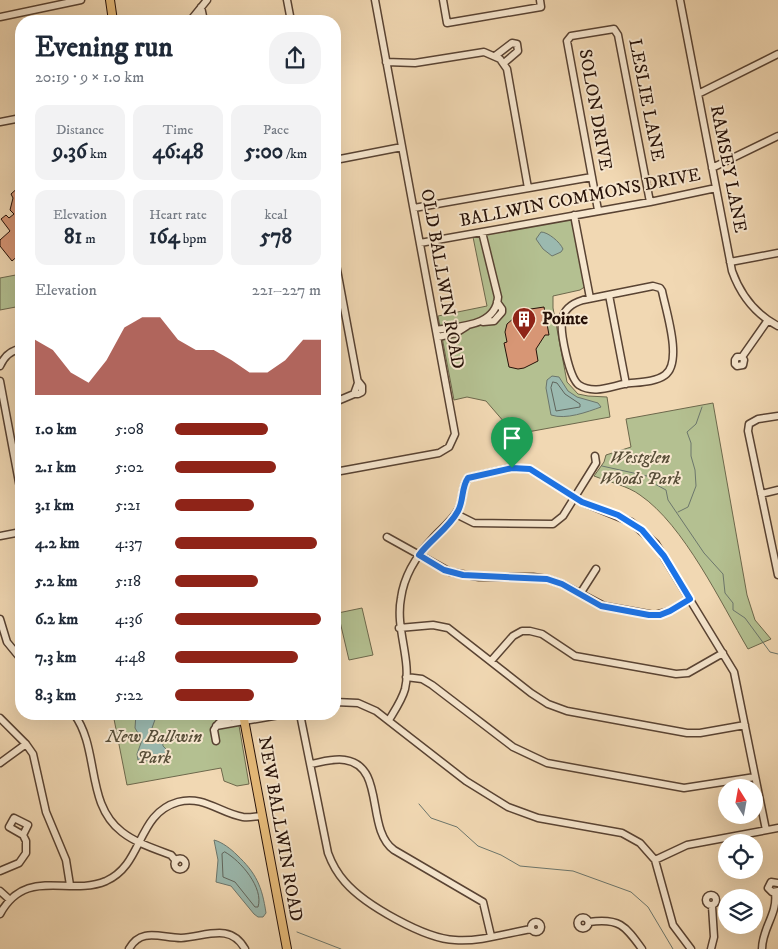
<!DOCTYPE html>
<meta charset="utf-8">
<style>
:root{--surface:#fff;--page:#f2f2f3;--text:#1f2937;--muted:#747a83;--accent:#8f2418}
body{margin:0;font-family:"IM FELL DW Pica",serif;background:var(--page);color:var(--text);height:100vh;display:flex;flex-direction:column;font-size:19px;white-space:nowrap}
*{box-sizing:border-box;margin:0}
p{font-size:16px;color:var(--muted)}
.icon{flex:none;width:28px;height:28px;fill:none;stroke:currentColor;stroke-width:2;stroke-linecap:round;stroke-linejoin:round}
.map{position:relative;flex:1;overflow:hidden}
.drawer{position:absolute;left:15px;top:15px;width:326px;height:705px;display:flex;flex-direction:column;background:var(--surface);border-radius:20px;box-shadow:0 5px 20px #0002}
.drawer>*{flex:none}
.needle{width:32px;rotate:349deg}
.fabs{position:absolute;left:718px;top:779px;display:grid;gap:10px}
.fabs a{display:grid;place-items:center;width:45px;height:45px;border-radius:50%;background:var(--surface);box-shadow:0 5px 20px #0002;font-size:25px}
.pin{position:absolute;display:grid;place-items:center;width:42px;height:42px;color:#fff;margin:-51px -21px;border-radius:50% 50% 50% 0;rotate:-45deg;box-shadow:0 0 5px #0007}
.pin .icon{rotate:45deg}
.round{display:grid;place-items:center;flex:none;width:52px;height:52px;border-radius:20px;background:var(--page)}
.headline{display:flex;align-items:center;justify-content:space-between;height:85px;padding:0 20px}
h1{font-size:28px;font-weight:700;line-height:38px}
.figures{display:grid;grid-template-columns:repeat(3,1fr);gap:8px;height:85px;padding:5px 20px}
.figures div{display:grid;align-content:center;border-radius:12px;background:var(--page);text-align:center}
.figures b{font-size:21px;font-weight:700}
.figures small{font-size:14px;font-weight:400}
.figures p{font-size:14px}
.chart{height:140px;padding:10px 20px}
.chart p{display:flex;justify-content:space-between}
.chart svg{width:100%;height:90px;margin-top:5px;fill:var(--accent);opacity:.7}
ul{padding:0 20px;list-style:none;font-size:16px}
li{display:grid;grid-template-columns:80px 60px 1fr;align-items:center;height:38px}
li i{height:12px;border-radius:6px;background:var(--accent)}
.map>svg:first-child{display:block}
.green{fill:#b4c091;stroke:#6d684c}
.water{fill:#9bb9af;stroke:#6c766c}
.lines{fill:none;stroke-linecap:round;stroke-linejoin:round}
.shore{stroke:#60655c;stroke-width:1}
.stream{stroke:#6c766c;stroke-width:1}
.building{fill:#d79675;stroke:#261108}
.minor-casing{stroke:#594333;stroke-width:9}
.major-casing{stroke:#261108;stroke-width:10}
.minor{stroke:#f6e6ce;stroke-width:6}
.major{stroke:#e8bc7a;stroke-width:8}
.route-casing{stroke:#fff;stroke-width:10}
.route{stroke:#1a73e8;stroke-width:6}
.labels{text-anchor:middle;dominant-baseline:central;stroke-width:4;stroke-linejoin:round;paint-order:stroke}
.street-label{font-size:18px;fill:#261108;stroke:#f6e6ce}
.poi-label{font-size:18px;font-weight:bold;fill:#261108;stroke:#f6e6ce;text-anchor:start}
.park-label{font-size:18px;font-style:italic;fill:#584e38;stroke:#f6e6ce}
</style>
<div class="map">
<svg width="778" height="949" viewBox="0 0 778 949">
<rect width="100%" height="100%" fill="#f1d8b3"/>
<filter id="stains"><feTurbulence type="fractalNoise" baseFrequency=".004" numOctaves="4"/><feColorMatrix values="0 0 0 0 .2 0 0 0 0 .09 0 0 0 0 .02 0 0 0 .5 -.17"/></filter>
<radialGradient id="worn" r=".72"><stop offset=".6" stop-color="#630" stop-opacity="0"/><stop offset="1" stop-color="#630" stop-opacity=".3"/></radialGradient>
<path class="green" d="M571,219L586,286L580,290L553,296V308L567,382L578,394L588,396L607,397L610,417L522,433L505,423L486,401L467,397L454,400L438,316L487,306L473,237Z
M21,274V306L0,310V278Z
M713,403L747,595L755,620L771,639L748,649C721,603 684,525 640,495C628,486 609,482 594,476L604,462L606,455L631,447L626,419Z
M362,608L373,655L349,660L338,613Z
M113,714H237L249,784L237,786L224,781L221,768L127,785Z"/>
<path class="water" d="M541,232C548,232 560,242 563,249L561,252L552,256L543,249L536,239Z
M552,376L559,377L568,391L577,397L598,403L601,407C587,412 566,420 551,415L546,388L547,380Z
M136,714H157L152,728L162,735L163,746L170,753L167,757L150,761L138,760L137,754L142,740L135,728Z
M214,840C222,842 231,849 237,855C256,873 262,886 266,913L263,917H258L254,914L231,886L216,882L218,860Z"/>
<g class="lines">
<path class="shore" d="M553,382L557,383L565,394L580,404V407L556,411L551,388Z
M225,852C241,861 264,888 258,907H255L235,882L223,877L222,854Z"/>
<path class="stream" d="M602,466L647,476L653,483L666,490L668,500L704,553L723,574L725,593L733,603V610L745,618L770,652L778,654
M678,512L688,507L696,486L695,470L691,456V443L687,432L696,424L702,407
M419,804L431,818L457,827L478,846L501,855L520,866L573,871L631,892L648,907L673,949
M297,932L341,949"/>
</g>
<path class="building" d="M21,185V253L12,261L0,246V240L10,231L1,219L6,215L9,218L14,214L10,210L13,198L11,194Z
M544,307L549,335H545L536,349L538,361L524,368L518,369L509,367L504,343L507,342L505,332L507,324L514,318L525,316L524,310Z"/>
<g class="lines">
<g class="minor-casing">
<path id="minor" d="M287,0L291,21
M443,0L447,23L541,7L540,0
M680,0L732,271C741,296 755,314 778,326
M201,7L204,21
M0,17L81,0
M190,21L207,0
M495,56L512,43L517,44L518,51L504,63
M386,62L415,63L484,52L500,59L507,69L528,188
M698,94L778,54
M0,122L21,118
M335,160L402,147
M712,168L778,136
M414,208L592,177
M598,210L567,41L571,36L614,29L618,35L650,202
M574,215L590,298
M420,243L650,202L716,188
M335,259L358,383L354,394L335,402
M730,262L778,253
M653,286L660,288L662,291C666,311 683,362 665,375C654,383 636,382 624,384C609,387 593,394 579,385C569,378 560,332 562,320C564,308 573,303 583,300Z
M609,295L626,384
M483,322L494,321L502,312V309L497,302
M436,330C459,326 496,327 498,297L482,232
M438,337L456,333L467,326
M742,357L744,360L743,365L737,366L735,364V360L737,357H742L768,320
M0,366C4,357 11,350 21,349
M0,381L21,493
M354,394H358L362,392V386L358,381
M778,416L758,419L749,424L748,431L778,575
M335,472L439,453L449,447L455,434L375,0
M761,494L778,490
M456,514L474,523L553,524L563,516L596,463L595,456
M0,536L21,532
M387,537L450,572L479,577H533L547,579L562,584L604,606L654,615L670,611L690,599
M580,594L596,569
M0,619L7,642L21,659
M399,628L433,625L448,628L531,693L548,704L567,711L687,733H700L745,725
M491,661L513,636L522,631H530L542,634L575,656L676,674L688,673L723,653
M406,677L422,679L432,685L513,747L547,763L684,788L755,777
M335,702L358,703L376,711L466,781L508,807L538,818L622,833L640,843L655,860L673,925L691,949
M74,714C100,749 85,804 122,832C136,843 155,849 171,855L176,861
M300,714L328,853C332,864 337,873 345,882C365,905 425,939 455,940C480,942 507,933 531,929
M0,718L26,744L33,754L46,812L66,860L70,885
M389,720C395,710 402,700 405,689C412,660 395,629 401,598C404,576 417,555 433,538C441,529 452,521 458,510C464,500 461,487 468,478L511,468L530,469L582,502L631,522L656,544L734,672L766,830
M216,726L285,714
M216,741L214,730C220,717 234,716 248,714
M0,763L26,744
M311,764C322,762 334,758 345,760C386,766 365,829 394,850L483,902L491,936
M174.5 864a5.5 5.5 0 1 1 11 0a5.5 5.5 0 1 1-11 0Z
M655,860L687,845L778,828
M0,871L19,863L26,853V841L23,835L9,827L14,818L28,825L23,835
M778,883L771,882L768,888L772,892L778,891
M0,891L10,900
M706 900a5 5 0 1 1 10 0a5 5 0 1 1-10 0Z
M0,914C26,866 68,897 106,881C144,864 136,814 178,802C203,795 220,813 243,817C250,818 256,816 262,816
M577.5 923a5.5 5.5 0 1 1 11 0a5.5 5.5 0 1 1-11 0Z
M531 927a5 5 0 1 1 10 0a5 5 0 1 1-10 0Z
M589,922C619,918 625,925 642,949
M129,949C141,927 161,938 181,938C205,937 230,922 245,949
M711,949L714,937L712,906
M762,949C762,928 778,914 775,893"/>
</g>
<g class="major-casing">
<path id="major" d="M110,0L113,21
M243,714L287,949"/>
</g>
<use href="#minor" class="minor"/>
<use href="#major" class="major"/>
</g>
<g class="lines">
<g class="route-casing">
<path id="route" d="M512,468L530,469L582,502L618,515L642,530L664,556L690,599L670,611L660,615H649L601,606L562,584L547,579L463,575L444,570L419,555C430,540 449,528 458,511C464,500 461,488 468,478Z"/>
</g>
<use href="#route" class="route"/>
</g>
<defs>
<g id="building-pin" transform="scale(1.25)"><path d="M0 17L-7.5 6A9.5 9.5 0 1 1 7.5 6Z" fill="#8f2418" stroke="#f6e6ce"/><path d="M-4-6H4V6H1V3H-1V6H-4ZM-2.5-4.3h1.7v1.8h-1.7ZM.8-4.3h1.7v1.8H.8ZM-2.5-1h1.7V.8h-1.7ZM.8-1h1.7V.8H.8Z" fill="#fff"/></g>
</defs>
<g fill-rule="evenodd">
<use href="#building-pin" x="524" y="319"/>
</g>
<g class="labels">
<g class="street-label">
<text transform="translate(646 100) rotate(79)">LESLIE LANE</text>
<text transform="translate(595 110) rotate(80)">SOLON DRIVE</text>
<text transform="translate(728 169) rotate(79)">RAMSEY LANE</text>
<text transform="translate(580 198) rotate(-11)">BALLWIN COMMONS DRIVE</text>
<text transform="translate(442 279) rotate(80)">OLD BALLWIN ROAD</text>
<text transform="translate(280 829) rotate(80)">NEW BALLWIN ROAD</text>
</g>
<g class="poi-label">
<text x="542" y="319">Pointe</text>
</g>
<g class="park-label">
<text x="640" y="458">Westglen<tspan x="640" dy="21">Woods Park</tspan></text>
<text x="154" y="737">New Ballwin<tspan x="154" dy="21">Park</tspan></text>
</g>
</g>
<rect width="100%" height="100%" filter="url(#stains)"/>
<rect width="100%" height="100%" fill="url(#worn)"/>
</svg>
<div class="fabs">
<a><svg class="needle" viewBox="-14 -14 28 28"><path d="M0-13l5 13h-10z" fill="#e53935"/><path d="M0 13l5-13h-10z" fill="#747a83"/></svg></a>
<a><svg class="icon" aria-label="locate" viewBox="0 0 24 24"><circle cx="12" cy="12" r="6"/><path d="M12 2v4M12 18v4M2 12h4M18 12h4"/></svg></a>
<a><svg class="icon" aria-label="layers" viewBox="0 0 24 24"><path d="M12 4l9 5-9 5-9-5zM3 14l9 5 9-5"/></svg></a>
</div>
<div class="pin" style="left:512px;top:468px;background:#1e9e55"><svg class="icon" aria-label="arrive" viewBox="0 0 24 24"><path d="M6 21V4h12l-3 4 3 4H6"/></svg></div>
<section class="drawer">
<div class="headline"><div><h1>Evening run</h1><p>20:19 · 9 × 1.0 km</p></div><a class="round"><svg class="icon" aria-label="share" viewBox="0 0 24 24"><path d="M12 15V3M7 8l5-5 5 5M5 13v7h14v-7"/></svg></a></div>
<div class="figures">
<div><p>Distance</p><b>9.36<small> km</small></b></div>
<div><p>Time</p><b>46:48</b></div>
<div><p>Pace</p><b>5:00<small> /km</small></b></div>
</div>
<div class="figures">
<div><p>Elevation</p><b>81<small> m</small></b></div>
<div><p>Heart rate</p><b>164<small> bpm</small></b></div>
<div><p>kcal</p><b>578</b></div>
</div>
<div class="chart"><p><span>Elevation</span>221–227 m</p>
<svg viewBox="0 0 160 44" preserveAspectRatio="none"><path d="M0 44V17L10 22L20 33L30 38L40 27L50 11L60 6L70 6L80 17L90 22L100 22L110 27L120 33L130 33L140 27L150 17L160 17V44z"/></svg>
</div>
<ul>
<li><b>1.0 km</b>5:08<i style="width:64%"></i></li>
<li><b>2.1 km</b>5:02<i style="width:69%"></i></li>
<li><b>3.1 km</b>5:21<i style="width:54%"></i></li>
<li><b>4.2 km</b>4:37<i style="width:97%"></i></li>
<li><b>5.2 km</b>5:18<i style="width:57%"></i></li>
<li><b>6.2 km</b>4:36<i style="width:100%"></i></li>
<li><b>7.3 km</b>4:48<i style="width:84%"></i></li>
<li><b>8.3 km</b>5:22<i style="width:54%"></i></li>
</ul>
</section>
</div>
